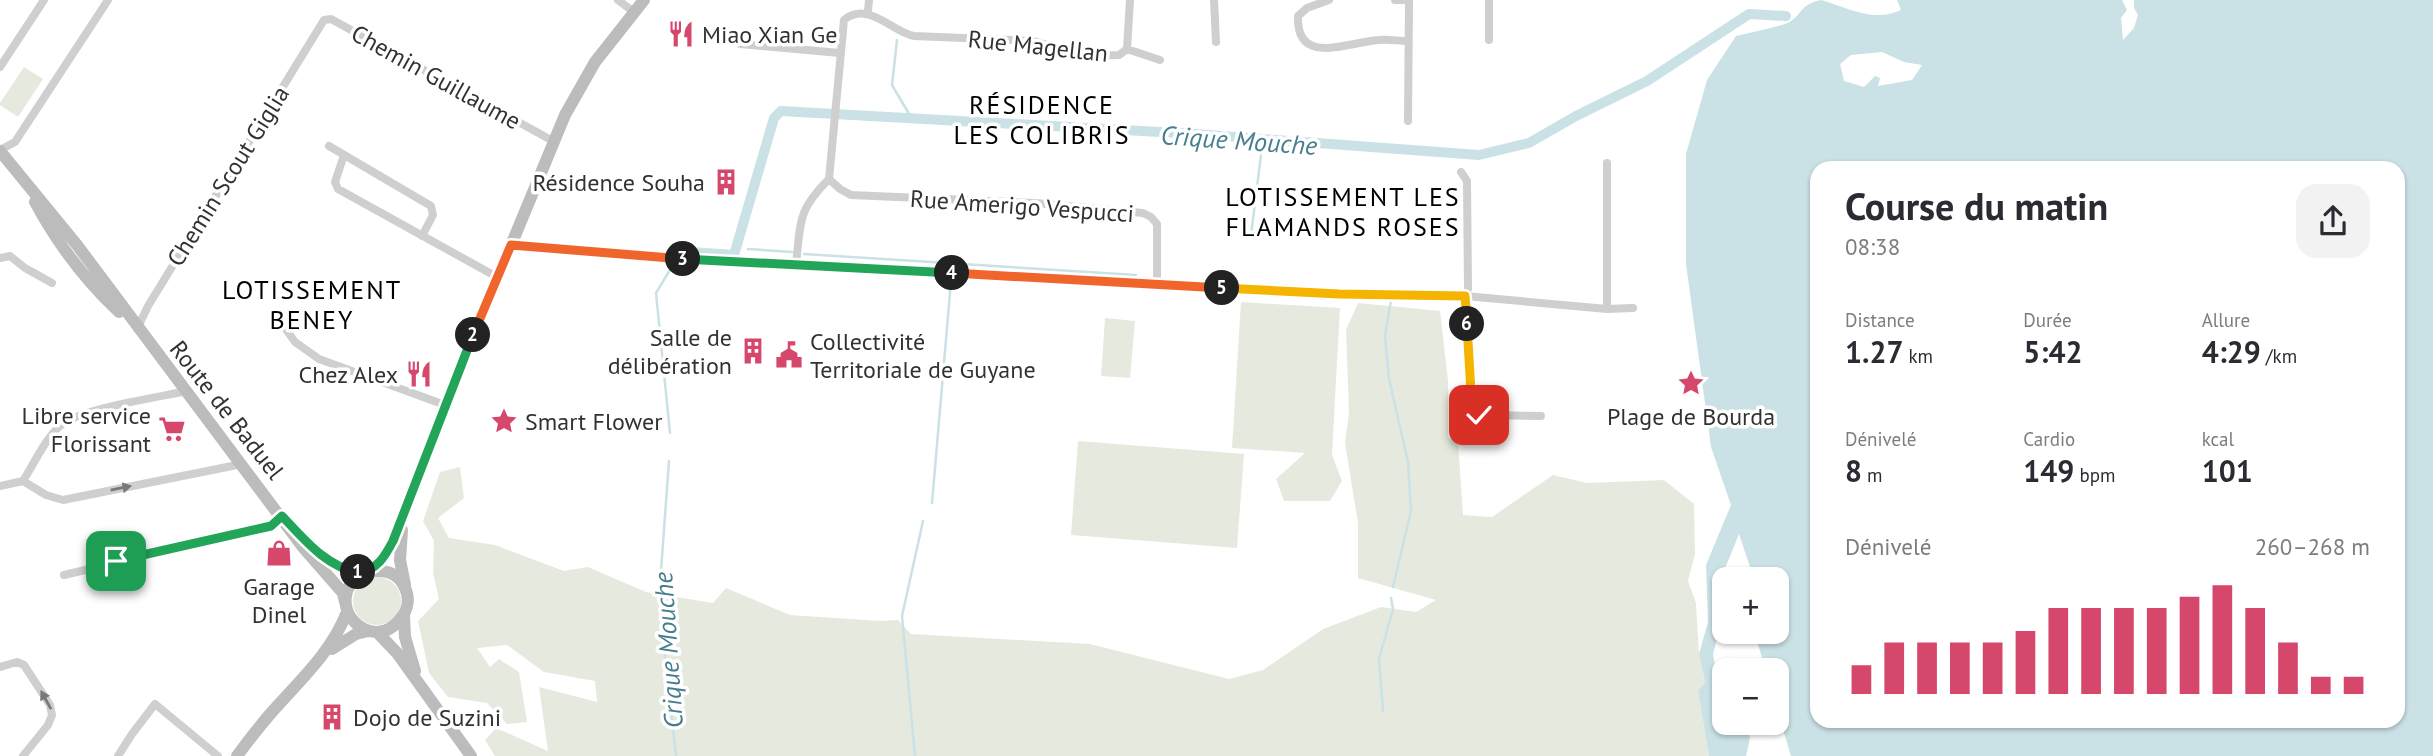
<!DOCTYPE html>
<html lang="fr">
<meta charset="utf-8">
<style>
:root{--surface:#fff;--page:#f2f2f3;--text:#2b2b33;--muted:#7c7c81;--accent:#d5476b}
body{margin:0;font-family:"PT Sans",sans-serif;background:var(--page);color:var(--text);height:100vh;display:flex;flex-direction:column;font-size:26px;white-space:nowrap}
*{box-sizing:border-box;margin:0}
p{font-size:23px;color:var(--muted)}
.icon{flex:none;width:38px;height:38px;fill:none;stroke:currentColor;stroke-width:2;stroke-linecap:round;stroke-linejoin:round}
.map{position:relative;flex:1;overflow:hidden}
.panel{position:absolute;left:1810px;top:161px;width:595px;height:567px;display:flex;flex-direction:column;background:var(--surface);border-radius:21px;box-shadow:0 2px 5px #0004}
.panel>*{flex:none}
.buttons{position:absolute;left:1712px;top:567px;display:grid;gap:14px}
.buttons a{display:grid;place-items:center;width:77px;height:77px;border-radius:14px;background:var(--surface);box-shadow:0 2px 5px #0004;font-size:35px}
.pin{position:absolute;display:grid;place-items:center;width:60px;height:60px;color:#fff;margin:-30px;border-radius:14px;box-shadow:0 4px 10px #0006}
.km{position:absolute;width:35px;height:35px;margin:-18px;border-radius:50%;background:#222;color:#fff;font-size:19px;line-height:35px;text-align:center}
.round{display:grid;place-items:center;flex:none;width:74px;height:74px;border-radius:21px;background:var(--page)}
.summary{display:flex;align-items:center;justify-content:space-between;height:119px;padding:0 35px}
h1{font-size:38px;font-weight:700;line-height:52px}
.metrics{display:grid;grid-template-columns:repeat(3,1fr);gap:10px;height:119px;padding:7px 35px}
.metrics div{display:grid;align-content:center}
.metrics b{font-size:30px;font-weight:700}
.metrics small{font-size:19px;font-weight:400}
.metrics p{font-size:19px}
.chart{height:196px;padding:14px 35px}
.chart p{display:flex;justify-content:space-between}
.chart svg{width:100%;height:126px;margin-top:7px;stroke:var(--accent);stroke-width:6}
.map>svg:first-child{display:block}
.green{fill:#e6eade}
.water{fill:#cae1e6;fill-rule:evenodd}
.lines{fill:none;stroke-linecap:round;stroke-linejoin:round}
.stream{stroke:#cae1e6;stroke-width:2.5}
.canal{stroke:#cae1e6;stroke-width:10}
.street{stroke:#cfcfcf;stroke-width:8}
.secondary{stroke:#bcbcbc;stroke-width:12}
.oneway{fill:#797979}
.split-1-casing{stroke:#fff;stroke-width:14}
.split-2-casing{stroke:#fff;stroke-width:14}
.split-3-casing{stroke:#fff;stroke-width:14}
.split-4-casing{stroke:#fff;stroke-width:14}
.split-5-casing{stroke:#fff;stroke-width:14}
.split-6-casing{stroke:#fff;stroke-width:14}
.split-7-casing{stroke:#fff;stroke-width:14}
.split-1{stroke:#22a559;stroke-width:9}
.split-2{stroke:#22a559;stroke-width:9}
.split-3{stroke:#f0652b;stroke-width:9}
.split-4{stroke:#22a559;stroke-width:9}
.split-5{stroke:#f0652b;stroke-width:9}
.split-6{stroke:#f5b400;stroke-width:9}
.split-7{stroke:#f5b400;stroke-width:9}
.labels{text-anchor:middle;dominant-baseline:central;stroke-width:7;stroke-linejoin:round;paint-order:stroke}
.poi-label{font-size:24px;fill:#323232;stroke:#fff;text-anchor:start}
.street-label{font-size:24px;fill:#323232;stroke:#fff}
.neighbourhood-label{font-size:26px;letter-spacing:2px;fill:#000;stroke:#fff}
.water-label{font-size:26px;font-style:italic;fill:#467e8d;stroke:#fff}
</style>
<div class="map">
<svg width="2433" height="756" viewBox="0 0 2433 756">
<rect width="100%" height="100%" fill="#fff"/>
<path class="green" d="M24,67L43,79L18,117L0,105V103Z
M1241,302L1340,308L1332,455L1342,481L1330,501H1284L1276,479L1305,453L1232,448Z
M1358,303L1440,311L1448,381V437L1458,442L1463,515L1492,517L1553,475L1587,483L1664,480L1694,504L1695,554L1688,581L1696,603L1699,654L1705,682L1698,691L1709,756H495L485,740L496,728L548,751L539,687L597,702L595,681L544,672L507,645L477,648L490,667L499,659L519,672L527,722L507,724L487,703L448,697L429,673L418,621L439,599L433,573L434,541L423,521L440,472L460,467L464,498L438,518L449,538L495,545L564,571L588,567L646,592L713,603L726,588L790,615L881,621L898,620L911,634L1090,644L1229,679L1263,670L1323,629L1381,607L1416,612L1436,600L1358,578V523L1345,443L1349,412L1346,330Z
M1105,318L1135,321L1130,378L1101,376Z
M1078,441L1244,454L1237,548L1071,535Z
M353 601a24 24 0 1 1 48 0a24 24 0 1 1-48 0Z"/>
<path class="water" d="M1821,0C1849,8 1873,23 1901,10L1897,0H2122L2127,10L2121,18L2123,40L2134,28L2138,15L2134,8V0H2433V756H1791L1776,706V670H1766L1754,632H1776V579H1754L1739,534L1726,566L1721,624L1713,654L1717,679L1724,690V723H1744L1750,738L1746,756H1709L1698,691L1705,682L1699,654L1708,622L1706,565L1731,505L1711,447L1686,264V154L1707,80L1736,36C1752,32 1770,29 1785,24C1803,17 1797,5 1821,0ZM1882,52L1904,62L1922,65L1912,80L1878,86L1880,78L1875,76L1864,87L1844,81L1840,64L1851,55ZM1816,168H2398V721H1816Z"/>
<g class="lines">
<path class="stream" d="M897,40L892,85L912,119
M1251,235L1263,139
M748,249L792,252
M804,254L1136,275
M1391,300L1385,336L1389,379L1408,462L1411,511L1393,587
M670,433L656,293L673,265
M669,461L659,598L676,756
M932,503L951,281
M1383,711L1379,659L1393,609L1391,598
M915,756L902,616L923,521"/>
<path class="canal" d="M676,251L734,255L774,118L781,111L1196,134L1479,155L1529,143L1576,116L1647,81L1749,14L1786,16"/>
<path class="street" d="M618,0L634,12
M1214,0L1216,42
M1329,0L1307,8L1298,16C1296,68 1350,41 1380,40C1389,39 1398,41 1407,41
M1395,0H1403
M868,11L869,0
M1489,40V0
M740,44L840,53
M1127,49L1130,0
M0,67L44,0
M1408,121L1409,0
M329,146L431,206L433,215L422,236
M0,150L15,142L108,0
M344,155L335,182L338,189L497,277
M1607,163V309
M1461,172L1467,181L1468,289L1465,296L1472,410L1479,415L1541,416
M829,179L840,189L851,195L1035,203L1143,213L1151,217L1157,224V285
M511,245L678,259L1339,294L1465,296L1607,309L1633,308
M0,258L10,256L25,268L52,283
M796,264C801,221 797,211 829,179L844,20C868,0 892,32 914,36L1034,41L1086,56L1119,55L1127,49L1160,60
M277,317L295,342L319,359L445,405
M137,329L148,306L324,20L331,19L553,141
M23,481C34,464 45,439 60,426C78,409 159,397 187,391
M0,486L23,481L46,495L63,500L242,464
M64,575L271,526L282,517
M0,667L17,662L24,665L50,705L52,715L48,725L23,756
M118,756L132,734L155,704L218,756"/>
<path class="secondary" d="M0,151L77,245L302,546L343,593L345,602
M35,202C56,241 86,281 119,312
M402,530L400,560L405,585
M305,539C315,549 329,563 343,569C365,578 392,559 405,588C410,598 408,610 401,618C373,657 318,605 362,572
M370,569L378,564L393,541L445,405L565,115L595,62L644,0
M404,615L405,637L415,671
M377,632L397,653L471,756
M332,649L356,634L368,631
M237,756C248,741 259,727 271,713C300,680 331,653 347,612"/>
</g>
<defs><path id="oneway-solid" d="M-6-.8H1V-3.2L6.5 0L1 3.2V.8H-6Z" transform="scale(1.75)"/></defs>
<g class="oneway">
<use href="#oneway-solid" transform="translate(121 488) rotate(-11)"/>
<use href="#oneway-solid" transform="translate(46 700) rotate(-119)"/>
</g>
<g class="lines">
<g class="split-1-casing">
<path id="split-1" d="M116,561L271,526L282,516C303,538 327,568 358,572"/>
</g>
<g class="split-2-casing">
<path id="split-2" d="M358,572C377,571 385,556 393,541L473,335"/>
</g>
<g class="split-3-casing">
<path id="split-3" d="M473,335L511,245L683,259"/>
</g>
<g class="split-4-casing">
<path id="split-4" d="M683,259L952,273"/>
</g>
<g class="split-5-casing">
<path id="split-5" d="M952,273L1222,288"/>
</g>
<g class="split-6-casing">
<path id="split-6" d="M1222,288L1339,294L1465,296L1467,324"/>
</g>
<g class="split-7-casing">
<path id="split-7" d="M1467,324L1472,410L1479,415"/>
</g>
<use href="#split-1" class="split-1"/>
<use href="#split-2" class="split-2"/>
<use href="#split-3" class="split-3"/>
<use href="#split-4" class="split-4"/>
<use href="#split-5" class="split-5"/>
<use href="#split-6" class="split-6"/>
<use href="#split-7" class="split-7"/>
</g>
<defs>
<g id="restaurant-bare" transform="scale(2.1)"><path d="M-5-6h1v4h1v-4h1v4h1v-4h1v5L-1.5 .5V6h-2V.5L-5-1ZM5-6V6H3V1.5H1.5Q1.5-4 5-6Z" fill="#d5476b" stroke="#fff" stroke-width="2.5" paint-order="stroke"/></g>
<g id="building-bare" transform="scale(2.1)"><path d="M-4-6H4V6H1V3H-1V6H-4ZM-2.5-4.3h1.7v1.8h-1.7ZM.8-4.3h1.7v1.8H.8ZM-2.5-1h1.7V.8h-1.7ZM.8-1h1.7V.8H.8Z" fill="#d5476b" stroke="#fff" stroke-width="2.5" paint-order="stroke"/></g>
<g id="civic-bare" transform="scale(2.1)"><path d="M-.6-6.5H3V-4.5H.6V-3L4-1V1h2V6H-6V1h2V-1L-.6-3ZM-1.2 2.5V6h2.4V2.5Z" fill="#d5476b" stroke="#fff" stroke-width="2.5" paint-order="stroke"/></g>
<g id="sight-bare" transform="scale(2.1)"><path d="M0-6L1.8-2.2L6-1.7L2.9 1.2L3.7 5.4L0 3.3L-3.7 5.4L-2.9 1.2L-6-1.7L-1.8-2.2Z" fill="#d5476b" stroke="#fff" stroke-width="2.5" paint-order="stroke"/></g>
<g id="supermarket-bare" transform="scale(2.1)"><path d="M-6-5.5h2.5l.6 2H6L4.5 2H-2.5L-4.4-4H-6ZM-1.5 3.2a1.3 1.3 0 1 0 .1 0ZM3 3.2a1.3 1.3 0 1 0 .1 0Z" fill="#d5476b" stroke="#fff" stroke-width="2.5" paint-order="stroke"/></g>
<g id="shop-bare" transform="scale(2.1)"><path d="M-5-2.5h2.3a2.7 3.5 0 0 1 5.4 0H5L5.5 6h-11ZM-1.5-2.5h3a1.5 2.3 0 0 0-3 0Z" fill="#d5476b" stroke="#fff" stroke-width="2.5" paint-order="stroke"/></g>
</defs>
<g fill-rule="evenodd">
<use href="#restaurant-bare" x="681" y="34"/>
<use href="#building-bare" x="726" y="182"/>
<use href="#building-bare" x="753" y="351"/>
<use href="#civic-bare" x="789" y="355"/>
<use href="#restaurant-bare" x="419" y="374"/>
<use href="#sight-bare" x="1691" y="383"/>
<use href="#sight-bare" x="504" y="421"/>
<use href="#supermarket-bare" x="172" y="429"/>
<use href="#shop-bare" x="279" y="553"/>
<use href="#building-bare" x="332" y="717"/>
</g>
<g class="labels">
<g class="poi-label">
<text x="702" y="34">Miao Xian Ge</text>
<text x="705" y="182" text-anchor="end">Résidence Souha</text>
<text x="732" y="337" text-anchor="end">Salle de<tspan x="732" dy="28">délibération</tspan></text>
<text x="810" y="341">Collectivité<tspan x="810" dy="28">Territoriale de Guyane</tspan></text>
<text x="398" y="374" text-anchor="end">Chez Alex</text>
<text x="151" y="415" text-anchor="end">Libre service<tspan x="151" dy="28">Florissant</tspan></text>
<text x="1691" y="416" text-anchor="middle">Plage de Bourda</text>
<text x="525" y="421">Smart Flower</text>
<text x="279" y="586" text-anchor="middle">Garage<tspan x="279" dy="28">Dinel</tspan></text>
<text x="353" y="717">Dojo de Suzini</text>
</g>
<g class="street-label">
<text transform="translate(1038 46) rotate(6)">Rue Magellan</text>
<text transform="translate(436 77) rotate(29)">Chemin Guillaume</text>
<text transform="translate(228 176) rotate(-58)">Chemin Scout Giglia</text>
<text transform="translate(1022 206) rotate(4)">Rue Amerigo Vespucci</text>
<text transform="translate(227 410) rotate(52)">Route de Baduel</text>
</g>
<g class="neighbourhood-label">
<text x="1042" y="104">RÉSIDENCE<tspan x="1042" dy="30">LES COLIBRIS</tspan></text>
<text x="1343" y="196">LOTISSEMENT LES<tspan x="1343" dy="30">FLAMANDS ROSES</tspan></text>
<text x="312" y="289">LOTISSEMENT<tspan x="312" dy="30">BENEY</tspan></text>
</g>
<g class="water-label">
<text transform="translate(1239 140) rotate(4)">Crique Mouche</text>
<text transform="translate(668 650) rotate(-94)">Crique Mouche</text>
</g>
</g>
</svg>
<div class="buttons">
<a>+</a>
<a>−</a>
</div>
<div class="pin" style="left:116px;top:561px;background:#1e9e55"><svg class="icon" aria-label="arrive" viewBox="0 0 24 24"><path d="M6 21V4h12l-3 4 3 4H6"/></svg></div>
<div class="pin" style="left:1479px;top:415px;background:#d93025"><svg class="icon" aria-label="check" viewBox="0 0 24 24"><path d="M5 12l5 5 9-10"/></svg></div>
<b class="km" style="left:358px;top:572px">1</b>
<b class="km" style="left:473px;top:335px">2</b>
<b class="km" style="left:683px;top:259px">3</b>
<b class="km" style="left:952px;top:273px">4</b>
<b class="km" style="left:1222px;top:288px">5</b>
<b class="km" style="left:1467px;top:324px">6</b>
<section class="panel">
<div class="summary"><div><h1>Course du matin</h1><p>08:38</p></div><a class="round"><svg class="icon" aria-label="share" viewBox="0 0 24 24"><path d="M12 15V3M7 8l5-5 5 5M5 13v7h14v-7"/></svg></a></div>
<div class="metrics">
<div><p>Distance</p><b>1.27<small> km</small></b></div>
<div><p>Durée</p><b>5:42</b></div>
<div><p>Allure</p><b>4:29<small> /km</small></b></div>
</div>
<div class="metrics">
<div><p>Dénivelé</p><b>8<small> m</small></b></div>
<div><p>Cardio</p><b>149<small> bpm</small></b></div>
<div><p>kcal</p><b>101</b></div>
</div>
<div class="chart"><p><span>Dénivelé</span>260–268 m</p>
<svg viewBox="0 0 160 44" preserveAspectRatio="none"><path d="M5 44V34M15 44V26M25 44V26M35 44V26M45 44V26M55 44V22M65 44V14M75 44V14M85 44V14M95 44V14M105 44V10M115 44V6M125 44V14M135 44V26M145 44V38M155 44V38"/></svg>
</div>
</section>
</div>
